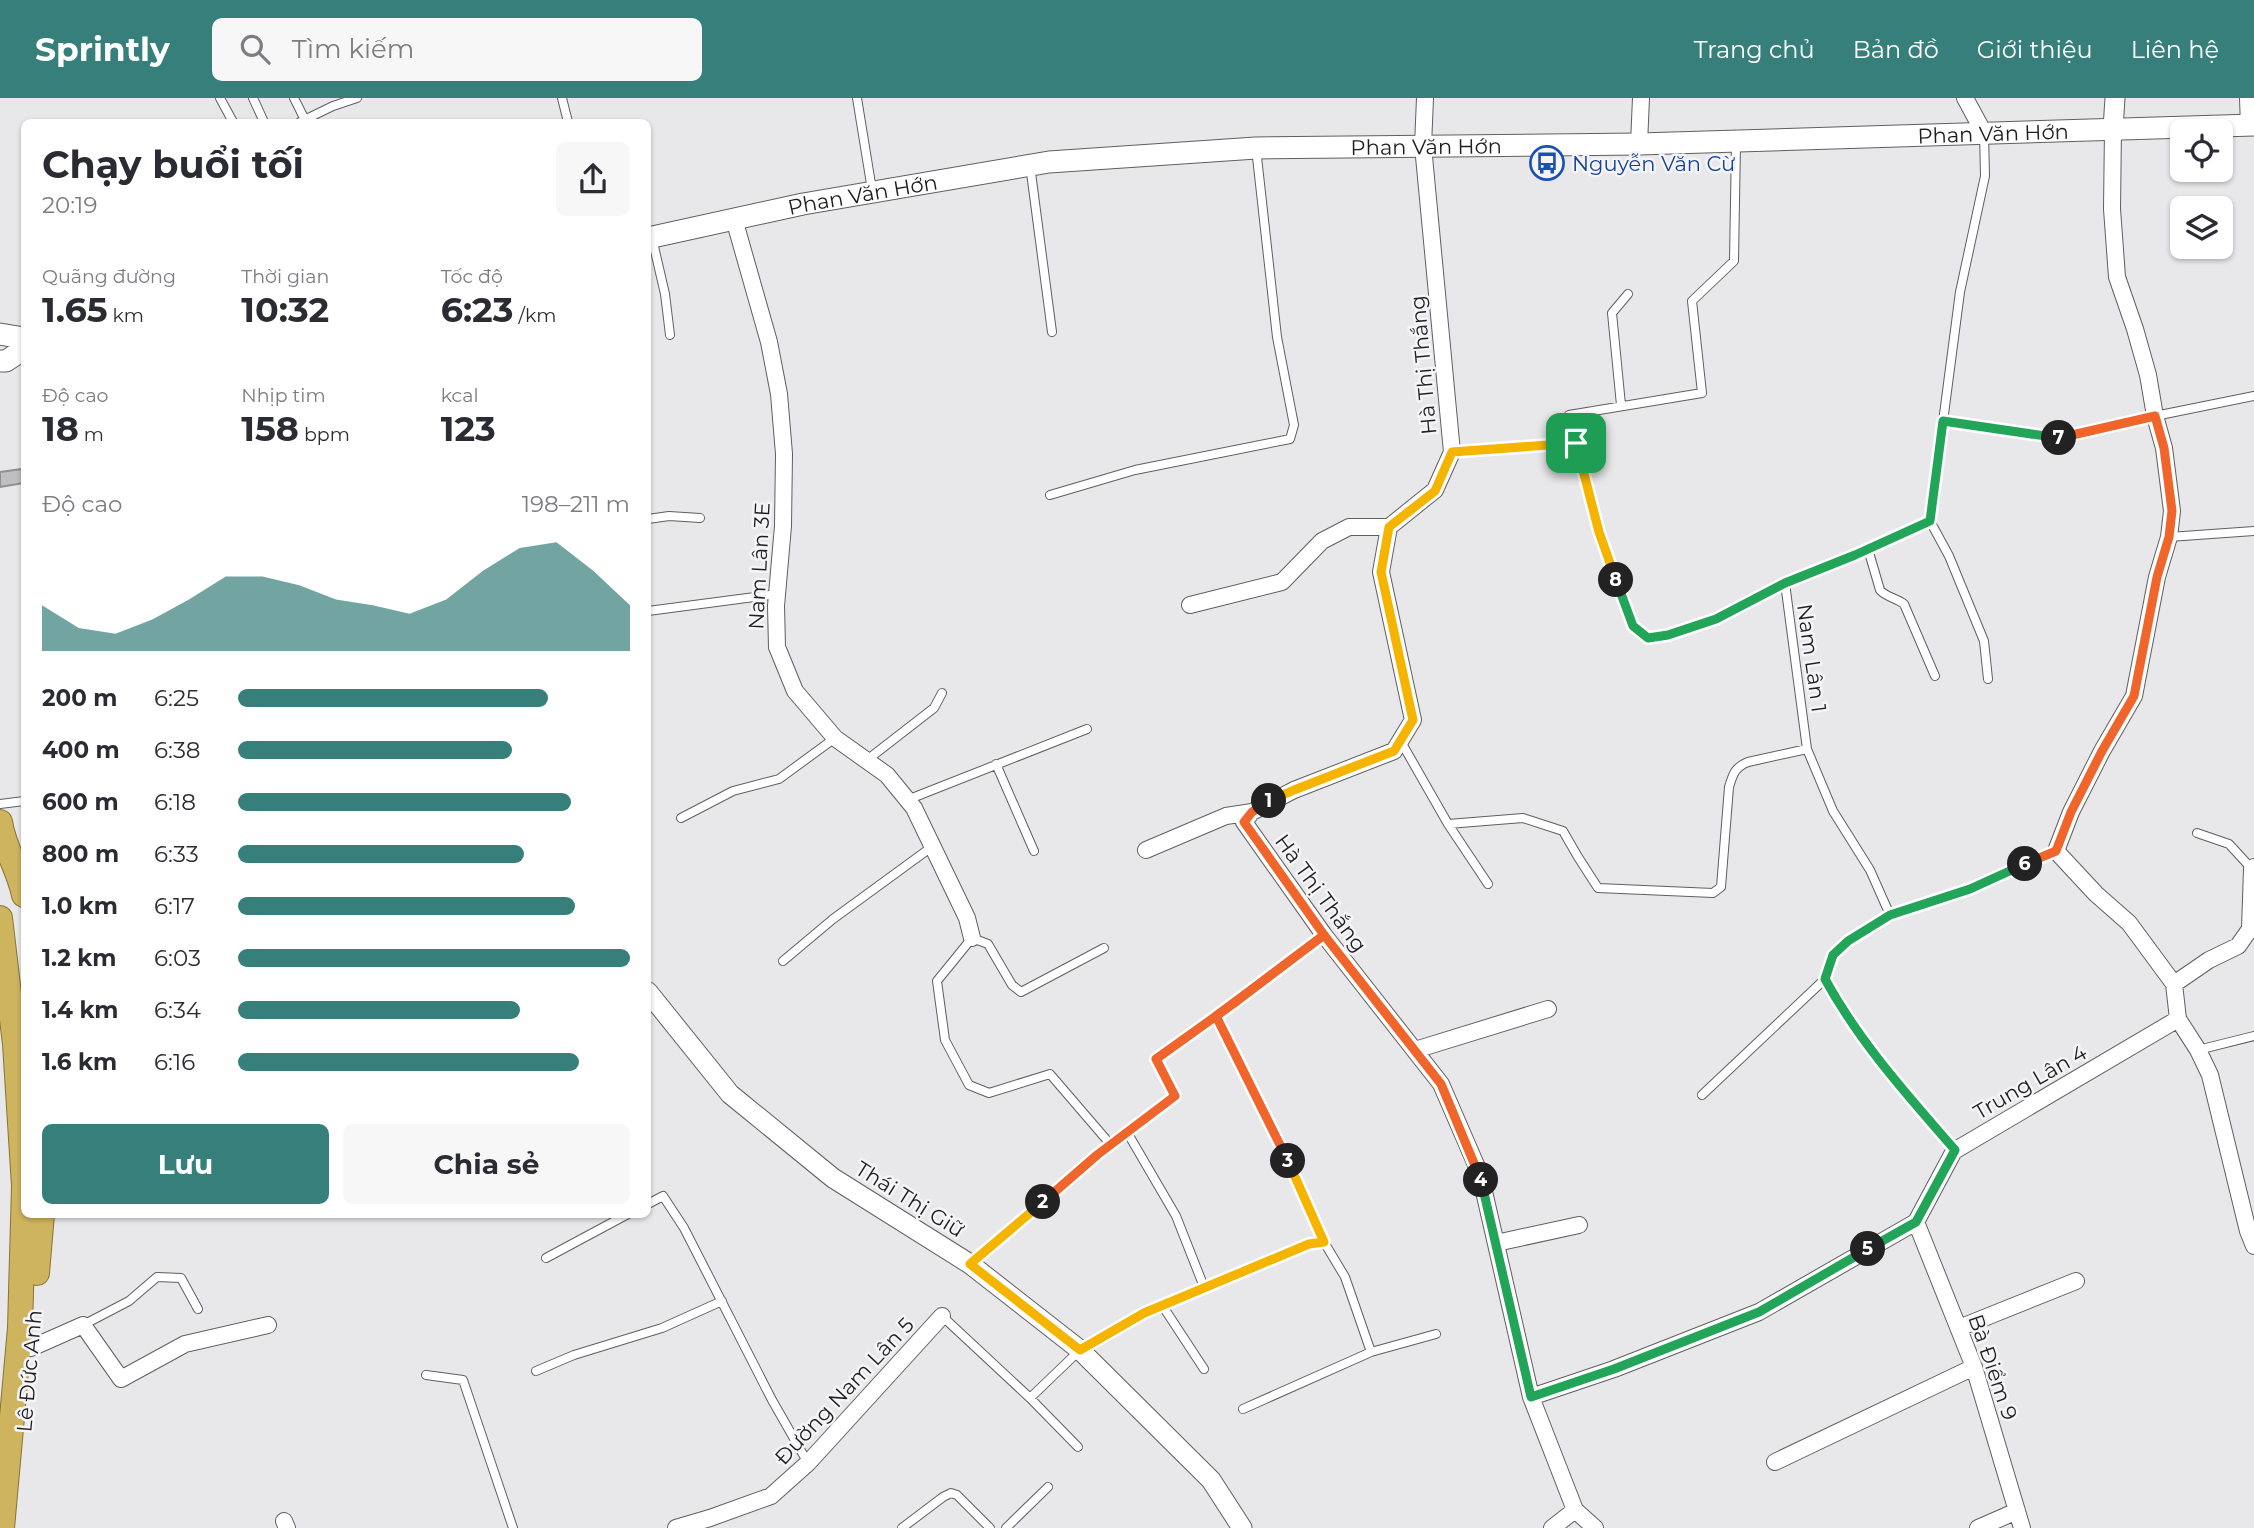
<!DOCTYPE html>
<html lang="vi">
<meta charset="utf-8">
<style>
:root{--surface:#fff;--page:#f7f7f7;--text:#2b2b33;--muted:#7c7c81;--accent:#377f7b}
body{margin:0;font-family:Montserrat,sans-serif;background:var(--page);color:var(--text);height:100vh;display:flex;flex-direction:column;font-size:26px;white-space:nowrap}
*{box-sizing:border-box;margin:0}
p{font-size:23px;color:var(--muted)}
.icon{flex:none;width:38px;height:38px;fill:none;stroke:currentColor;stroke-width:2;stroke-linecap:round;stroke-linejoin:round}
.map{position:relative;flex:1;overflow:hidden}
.sheet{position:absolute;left:21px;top:21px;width:630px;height:1099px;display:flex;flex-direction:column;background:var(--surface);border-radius:10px;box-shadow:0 2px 5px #0004}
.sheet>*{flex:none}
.tools{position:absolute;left:2170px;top:21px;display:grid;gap:14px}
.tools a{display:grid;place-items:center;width:63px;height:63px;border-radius:10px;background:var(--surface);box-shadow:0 2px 5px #0004;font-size:35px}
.pin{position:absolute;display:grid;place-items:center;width:60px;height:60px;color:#fff;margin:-30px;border-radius:14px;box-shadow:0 4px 10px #0006}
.km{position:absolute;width:35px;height:35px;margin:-18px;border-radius:50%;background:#222;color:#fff;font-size:19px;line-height:35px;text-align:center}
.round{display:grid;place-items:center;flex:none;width:74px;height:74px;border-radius:10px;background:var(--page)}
.summary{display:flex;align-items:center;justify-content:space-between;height:119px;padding:0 21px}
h1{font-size:38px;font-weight:700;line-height:52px}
.metrics{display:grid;grid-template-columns:repeat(3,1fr);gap:10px;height:119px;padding:7px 21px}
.metrics div{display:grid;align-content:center}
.metrics b{font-size:35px;font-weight:700}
.metrics small{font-size:19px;font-weight:400}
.metrics p{font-size:19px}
.chart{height:196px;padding:14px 21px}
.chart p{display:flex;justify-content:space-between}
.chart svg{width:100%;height:126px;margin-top:7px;fill:var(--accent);opacity:.7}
.action{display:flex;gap:14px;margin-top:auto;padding:14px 21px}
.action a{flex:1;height:80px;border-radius:10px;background:var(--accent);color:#fff;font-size:28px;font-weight:700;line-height:80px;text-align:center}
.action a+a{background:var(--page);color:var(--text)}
ul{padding:0 21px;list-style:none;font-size:23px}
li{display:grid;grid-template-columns:112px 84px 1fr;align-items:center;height:52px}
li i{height:18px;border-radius:9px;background:var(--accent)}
header{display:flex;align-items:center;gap:42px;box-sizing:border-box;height:98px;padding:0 35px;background:var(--accent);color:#fff}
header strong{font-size:33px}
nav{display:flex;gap:38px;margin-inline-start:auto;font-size:24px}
.search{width:490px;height:63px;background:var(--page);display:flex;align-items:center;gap:18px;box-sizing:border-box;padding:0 24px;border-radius:10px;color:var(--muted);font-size:26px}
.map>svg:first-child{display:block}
.building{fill:#bfbfc1;stroke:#909093;stroke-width:2}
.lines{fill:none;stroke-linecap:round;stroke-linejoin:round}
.service-casing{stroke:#5f5f61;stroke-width:10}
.minor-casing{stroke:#5f5f61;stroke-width:18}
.tertiary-casing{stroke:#5f5f61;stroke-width:21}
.secondary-casing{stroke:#5f5f61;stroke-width:23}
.trunk-casing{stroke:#897430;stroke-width:26}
.service{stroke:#fff;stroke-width:8}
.minor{stroke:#fff;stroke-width:16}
.tertiary{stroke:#fff;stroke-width:19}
.secondary{stroke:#fff;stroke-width:21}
.trunk{stroke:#cfb460;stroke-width:24}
.split-1-casing{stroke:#fff;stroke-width:14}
.split-2-casing{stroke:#fff;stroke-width:14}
.split-3-casing{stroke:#fff;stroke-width:14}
.split-4-casing{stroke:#fff;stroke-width:14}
.split-5-casing{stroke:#fff;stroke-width:14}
.split-6-casing{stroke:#fff;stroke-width:14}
.split-7-casing{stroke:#fff;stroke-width:14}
.split-8-casing{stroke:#fff;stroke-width:14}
.split-9-casing{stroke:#fff;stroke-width:14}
.split-1{stroke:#f5b400;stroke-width:9}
.split-2{stroke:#f0652b;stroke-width:9}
.split-3{stroke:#f5b400;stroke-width:9}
.split-4{stroke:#f0652b;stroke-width:9}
.split-5{stroke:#22a559;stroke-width:9}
.split-6{stroke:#22a559;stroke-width:9}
.split-7{stroke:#f0652b;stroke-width:9}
.split-8{stroke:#22a559;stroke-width:9}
.split-9{stroke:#f5b400;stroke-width:9}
.labels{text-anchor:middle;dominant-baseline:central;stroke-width:5;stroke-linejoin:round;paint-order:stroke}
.street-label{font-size:21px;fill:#1e1e1f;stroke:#f5f5f8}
.transit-label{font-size:21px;fill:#164399;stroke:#f5f5f8;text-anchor:start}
</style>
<header>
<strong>Sprintly</strong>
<div class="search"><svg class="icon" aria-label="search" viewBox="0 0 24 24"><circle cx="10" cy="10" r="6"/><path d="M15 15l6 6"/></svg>Tìm kiếm</div>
<nav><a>Trang chủ</a><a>Bản đồ</a><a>Giới thiệu</a><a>Liên hệ</a></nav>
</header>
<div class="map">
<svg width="2254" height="1430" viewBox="0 0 2254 1430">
<rect width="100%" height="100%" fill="#e8e8ea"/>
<path class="building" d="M22,371L24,385L0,389V374Z"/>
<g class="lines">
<g class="service-casing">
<path id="service" d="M220,0L233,24
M253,0L264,24
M294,0L305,22
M562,0L568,24
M857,0L872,92
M300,24L333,8L357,0
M1736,45L1734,163L1692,203L1702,295L1569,317L1599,434L1622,500L1633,528L1648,539L1669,537L1716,521L1785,485L1930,423
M1030,67L1052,234
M652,140L665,196L670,237
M1621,307L1612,215L1628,196
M1943,323L2062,340L2155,318L2254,298
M1452,354L1576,345
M1050,397L1135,372L1290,341L1294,327L1277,239L1256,50
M648,421L669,418L700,420
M1930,423L1960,194L1985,78L1984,35
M1930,423L1949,458L1984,543L1988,581
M2169,439L2254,433
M1868,451L1880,492C1886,499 1896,500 1904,506L1935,578
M1785,485L1807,651L1833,713L1870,772L1890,817L1848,843L1833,857L1825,881C1860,945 1907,998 1954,1053
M648,513L777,496
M1400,642L1448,726L1488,786
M867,662L934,610L942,595
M996,666L1034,753
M907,702L1087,631
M0,706L24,703
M681,720L733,693L779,681L835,640
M1448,726L1523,720L1563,733L1578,759L1598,790L1713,795L1721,789L1729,689C1733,676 1735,669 1748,664L1807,651
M2197,735L2229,746L2252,771
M1890,817L1970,791L2056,753
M1104,850L1021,894L1012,887L988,846L972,840L937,883L945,942L969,987L989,995L1050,976L1111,1047
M783,863L833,821L933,748
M1216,918L1278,1039L1324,1144
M2198,952L2254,938
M1702,997L1825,881
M648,1106L663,1098L684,1130L772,1302L808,1365
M546,1160L628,1116
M970,1165L1097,1057L1175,997L1156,961L1237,903L1324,837
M1204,1189L1309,1146L1324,1144L1345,1179L1371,1254L1243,1311
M1162,1207L1204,1271
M942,1218L1030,1300L1078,1349
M83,1227L129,1203L157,1179L181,1180L198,1211
M1371,1254L1436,1236
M536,1273L574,1257L662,1230L722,1203
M426,1277L463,1282L513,1430
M1030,1300L1080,1252L1145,1215L1204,1189L1176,1118L1127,1034
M902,1430L943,1399L951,1395L957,1397L990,1430
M1006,1430L1048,1389"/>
</g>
<g class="minor-casing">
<path id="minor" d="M1425,0L1423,48L1452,354L1435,392L1389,429L1381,474L1413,622L1394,653L1294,692L1252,714L1244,724L1324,837L1441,986L1480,1076L1531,1299L1575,1412L1595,1430
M1965,0L1984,35
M2248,0L2249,28
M2113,31L2112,111L2117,179L2135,231L2148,277L2155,318L2164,350L2172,413L2169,439L2157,479L2134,598L2102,653L2071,714L2056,753L2096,796L2129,825L2174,886
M1639,46L1641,0
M734,121L769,244L779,296L784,356L783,428L776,508L777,549L795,593L835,640L887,677L914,710L967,820L972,840
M1190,507L1282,484L1322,443L1349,429H1389
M1146,752L1226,718L1252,714
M2178,921L2198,952L2210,977L2248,1133L2254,1148
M1415,952L1548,911
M1916,1124L1974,1269L2022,1430
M1496,1145L1579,1127
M1959,1230L2076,1183
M31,1250L83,1227L121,1281L185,1246L268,1227
M1531,1299L1614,1271L1759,1214L1916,1124L1954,1053L2178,921L2174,886L2209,862L2238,848L2250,831L2252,771L2254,769
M1775,1364L1974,1269
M284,1423L287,1430
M676,1430L710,1420L771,1398L808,1365L942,1218
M1552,1430L1575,1412
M1978,1430L2017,1413"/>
</g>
<g class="tertiary-casing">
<path id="tertiary" d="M2113,31L2115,0
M648,894L730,996L833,1080L970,1166L1080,1252L1211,1382L1242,1430"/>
</g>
<g class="secondary-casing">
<g id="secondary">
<path id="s1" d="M648,140L803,106L1049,64L1256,50L1639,46L2254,27"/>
<path d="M0,236L24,240"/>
<path d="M0,263H6L24,251"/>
</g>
</g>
<g class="trunk-casing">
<path id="trunk" d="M0,724C4,750 19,772 24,797
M0,820L15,946L24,1088L20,1230L2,1430
M37,1175L42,1116"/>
</g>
<use href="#service" class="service"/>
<use href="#minor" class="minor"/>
<use href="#tertiary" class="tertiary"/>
<use href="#secondary" class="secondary"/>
<use href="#trunk" class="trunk"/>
</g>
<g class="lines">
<g class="split-1-casing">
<path id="split-1" d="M1269,703L1294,692L1394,653L1413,622L1381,474L1389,429L1435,393L1452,354L1576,345"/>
</g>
<g class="split-2-casing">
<path id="split-2" d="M1043,1104L1097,1057L1175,998L1156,961L1237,903L1324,837L1244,724L1252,714L1269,703"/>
</g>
<g class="split-3-casing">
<path id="split-3" d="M1043,1104L970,1166L1080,1252L1144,1215L1309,1146L1324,1144L1288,1063"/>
</g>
<g class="split-4-casing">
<path id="split-4" d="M1288,1063L1216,918L1324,837L1441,986L1481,1082"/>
</g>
<g class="split-5-casing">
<path id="split-5" d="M1481,1082L1531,1299L1614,1271L1759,1214L1868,1151"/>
</g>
<g class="split-6-casing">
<path id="split-6" d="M1868,1151L1916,1124L1955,1052C1908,998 1860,945 1825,881L1833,857L1848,843L1890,817L1970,791L2025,766"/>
</g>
<g class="split-7-casing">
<path id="split-7" d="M2025,766L2056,753L2071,714L2102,653L2134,598L2157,479L2169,439L2172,413L2164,350L2155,318L2059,340"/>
</g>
<g class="split-8-casing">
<path id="split-8" d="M1616,482L1633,528L1648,540L1668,537L1716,521L1785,485L1855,457L1930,423L1943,323L2059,340"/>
</g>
<g class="split-9-casing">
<path id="split-9" d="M1576,345L1599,434L1616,482"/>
</g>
<use href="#split-1" class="split-1"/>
<use href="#split-2" class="split-2"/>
<use href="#split-3" class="split-3"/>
<use href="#split-4" class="split-4"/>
<use href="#split-5" class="split-5"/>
<use href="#split-6" class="split-6"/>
<use href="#split-7" class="split-7"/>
<use href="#split-8" class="split-8"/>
<use href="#split-9" class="split-9"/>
</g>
<defs>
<g id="bus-ring" transform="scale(1.75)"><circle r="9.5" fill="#f5f5f8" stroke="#1a4fb4" stroke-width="1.5"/><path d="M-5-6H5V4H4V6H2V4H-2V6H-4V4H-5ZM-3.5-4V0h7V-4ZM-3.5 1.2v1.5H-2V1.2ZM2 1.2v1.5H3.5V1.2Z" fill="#1a4fb4"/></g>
</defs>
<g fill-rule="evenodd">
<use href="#bus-ring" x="1547" y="65"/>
</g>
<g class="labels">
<g class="street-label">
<text stroke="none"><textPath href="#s1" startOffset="1353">Phan Văn Hớn</textPath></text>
<text stroke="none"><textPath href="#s1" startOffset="786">Phan Văn Hớn</textPath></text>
<text stroke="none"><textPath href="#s1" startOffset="219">Phan Văn Hớn</textPath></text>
<text transform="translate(1423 267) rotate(-95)">Hà Thị Thắng</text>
<text transform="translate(759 468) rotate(-87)">Nam Lân 3E</text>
<text transform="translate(1812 560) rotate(82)">Nam Lân 1</text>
<text transform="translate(1321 795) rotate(54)">Hà Thị Thắng</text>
<text transform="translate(2030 984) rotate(-30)">Trung Lân 4</text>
<text transform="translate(910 1101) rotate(32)">Thái Thị Giữ</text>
<text transform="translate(1993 1269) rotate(71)">Bà Điểm 9</text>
<text transform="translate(29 1273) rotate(-85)">Lê Đức Anh</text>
<text transform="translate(844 1293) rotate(-47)">Đường Nam Lân 5</text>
</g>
<g class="transit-label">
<text x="1572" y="65">Nguyễn Văn Cừ</text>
</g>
</g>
</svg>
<div class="tools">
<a><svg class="icon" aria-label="locate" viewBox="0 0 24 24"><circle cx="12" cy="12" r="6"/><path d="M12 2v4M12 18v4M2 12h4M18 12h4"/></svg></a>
<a><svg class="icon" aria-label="layers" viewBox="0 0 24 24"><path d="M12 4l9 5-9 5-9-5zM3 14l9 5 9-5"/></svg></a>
</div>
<div class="pin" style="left:1576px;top:345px;background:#1e9e55"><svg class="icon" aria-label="arrive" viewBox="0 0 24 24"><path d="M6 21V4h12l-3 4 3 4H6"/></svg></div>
<b class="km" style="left:1269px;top:703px">1</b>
<b class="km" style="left:1043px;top:1104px">2</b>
<b class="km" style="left:1288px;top:1063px">3</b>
<b class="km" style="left:1481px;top:1082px">4</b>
<b class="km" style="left:1868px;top:1151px">5</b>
<b class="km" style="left:2025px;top:766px">6</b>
<b class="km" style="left:2059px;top:340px">7</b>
<b class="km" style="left:1616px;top:482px">8</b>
<section class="sheet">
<div class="summary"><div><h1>Chạy buổi tối</h1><p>20:19</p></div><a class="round"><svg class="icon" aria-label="share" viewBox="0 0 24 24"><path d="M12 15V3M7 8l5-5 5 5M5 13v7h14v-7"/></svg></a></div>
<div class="metrics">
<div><p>Quãng đường</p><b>1.65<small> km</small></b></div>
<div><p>Thời gian</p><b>10:32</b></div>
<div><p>Tốc độ</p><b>6:23<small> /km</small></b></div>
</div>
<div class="metrics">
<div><p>Độ cao</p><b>18<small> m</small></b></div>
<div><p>Nhịp tim</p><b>158<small> bpm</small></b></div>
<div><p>kcal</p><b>123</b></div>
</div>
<div class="chart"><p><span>Độ cao</span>198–211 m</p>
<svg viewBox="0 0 160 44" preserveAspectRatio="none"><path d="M0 44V28L10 36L20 38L30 33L40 26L50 18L60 18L70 21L80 26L90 28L100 31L110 26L120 16L130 8L140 6L150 16L160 28V44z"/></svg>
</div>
<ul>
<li><b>200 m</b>6:25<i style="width:79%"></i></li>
<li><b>400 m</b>6:38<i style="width:70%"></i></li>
<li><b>600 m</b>6:18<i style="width:85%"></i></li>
<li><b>800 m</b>6:33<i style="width:73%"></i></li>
<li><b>1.0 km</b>6:17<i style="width:86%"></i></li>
<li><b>1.2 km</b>6:03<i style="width:100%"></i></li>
<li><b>1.4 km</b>6:34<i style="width:72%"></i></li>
<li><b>1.6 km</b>6:16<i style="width:87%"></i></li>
</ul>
<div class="action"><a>Lưu</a><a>Chia sẻ</a></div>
</section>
</div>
